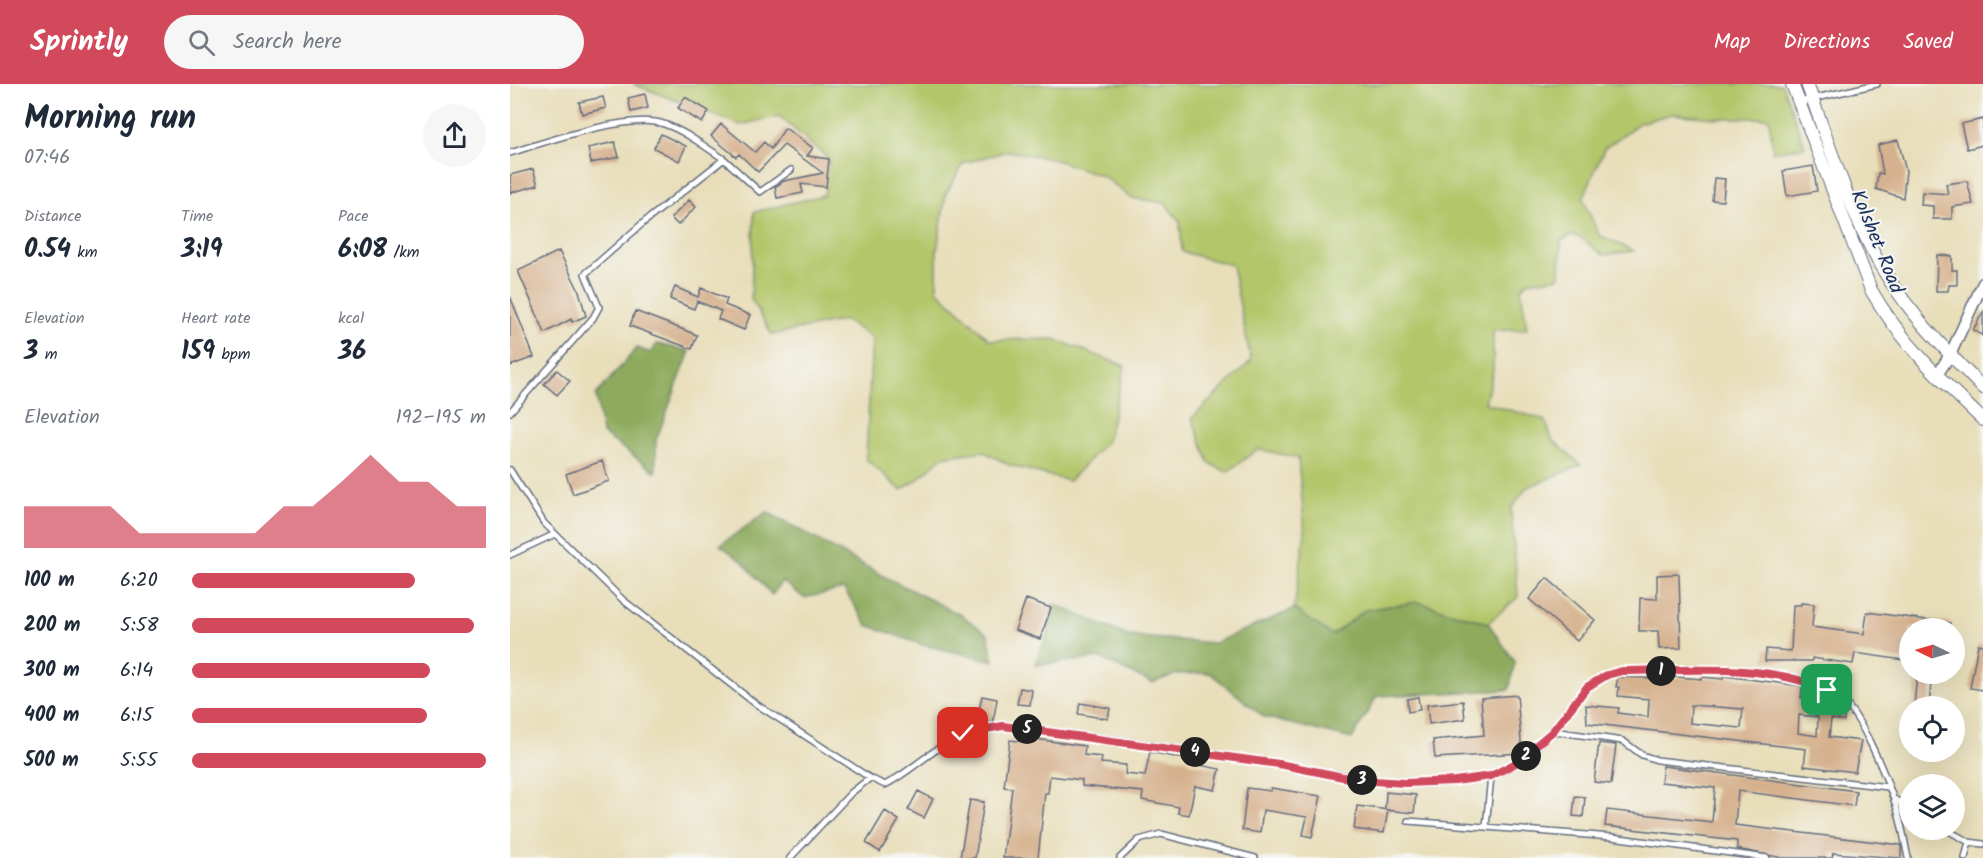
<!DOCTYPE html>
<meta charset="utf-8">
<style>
:root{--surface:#fff;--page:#f6f6f7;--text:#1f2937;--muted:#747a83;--accent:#d1495b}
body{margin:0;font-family:Kalam,sans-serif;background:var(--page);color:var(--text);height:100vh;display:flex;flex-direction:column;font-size:22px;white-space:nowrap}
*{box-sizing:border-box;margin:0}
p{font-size:20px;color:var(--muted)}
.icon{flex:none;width:33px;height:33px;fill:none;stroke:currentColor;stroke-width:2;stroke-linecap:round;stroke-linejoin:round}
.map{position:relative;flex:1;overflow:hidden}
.sheet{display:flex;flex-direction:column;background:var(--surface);width:510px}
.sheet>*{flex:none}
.needle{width:39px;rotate:275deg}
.buttons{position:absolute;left:1389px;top:534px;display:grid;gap:12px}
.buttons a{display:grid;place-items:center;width:66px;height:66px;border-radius:50%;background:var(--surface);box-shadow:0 6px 24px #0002;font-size:30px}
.pin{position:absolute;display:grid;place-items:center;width:51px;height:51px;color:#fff;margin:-26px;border-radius:12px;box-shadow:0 3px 9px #0006}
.km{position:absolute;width:30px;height:30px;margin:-15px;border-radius:50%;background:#222;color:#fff;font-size:16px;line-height:30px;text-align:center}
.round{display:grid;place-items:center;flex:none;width:63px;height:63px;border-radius:32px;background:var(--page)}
.headline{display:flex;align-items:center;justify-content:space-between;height:102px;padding:0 24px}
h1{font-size:33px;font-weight:700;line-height:45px}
.stats{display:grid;grid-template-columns:repeat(3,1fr);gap:9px;height:102px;padding:6px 24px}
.stats div{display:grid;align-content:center}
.stats b{font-size:26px;font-weight:700}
.stats small{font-size:16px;font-weight:400}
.stats p{font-size:16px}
.chart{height:168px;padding:12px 24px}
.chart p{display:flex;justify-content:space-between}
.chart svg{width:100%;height:108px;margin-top:6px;fill:var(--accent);opacity:.7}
ul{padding:0 24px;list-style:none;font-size:20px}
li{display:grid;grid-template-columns:96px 72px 1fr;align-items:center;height:45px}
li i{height:15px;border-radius:8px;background:var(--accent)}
header{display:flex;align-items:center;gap:36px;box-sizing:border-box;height:84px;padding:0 30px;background:var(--accent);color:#fff}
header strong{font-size:28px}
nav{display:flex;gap:33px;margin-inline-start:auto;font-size:21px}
.search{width:420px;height:54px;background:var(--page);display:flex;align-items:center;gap:15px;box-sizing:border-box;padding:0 21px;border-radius:33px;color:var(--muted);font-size:22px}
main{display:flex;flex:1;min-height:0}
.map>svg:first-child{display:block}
.green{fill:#b3c669;stroke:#677a64;stroke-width:1.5}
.forest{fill:#8eab5d;stroke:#546d5e;stroke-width:1.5}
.building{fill:#d6b18e;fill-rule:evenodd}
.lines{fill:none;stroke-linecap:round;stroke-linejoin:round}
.service-casing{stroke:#636c7e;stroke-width:8}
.minor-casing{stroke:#636c7e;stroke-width:13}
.tertiary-casing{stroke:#636c7e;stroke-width:14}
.service{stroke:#fff;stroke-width:5}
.minor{stroke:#fff;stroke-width:10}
.tertiary{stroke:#fff;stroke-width:12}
.route-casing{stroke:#fff;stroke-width:12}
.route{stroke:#d1495b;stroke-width:8}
.labels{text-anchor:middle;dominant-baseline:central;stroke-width:4.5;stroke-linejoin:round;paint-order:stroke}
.street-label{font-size:20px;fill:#1b2f5e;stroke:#f6f6f2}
</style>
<header>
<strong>Sprintly</strong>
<div class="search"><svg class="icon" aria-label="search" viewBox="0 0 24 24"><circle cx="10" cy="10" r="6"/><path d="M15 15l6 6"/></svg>Search here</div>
<nav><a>Map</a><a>Directions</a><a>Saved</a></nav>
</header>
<main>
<section class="sheet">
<div class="headline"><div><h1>Morning run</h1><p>07:46</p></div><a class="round"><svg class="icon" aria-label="share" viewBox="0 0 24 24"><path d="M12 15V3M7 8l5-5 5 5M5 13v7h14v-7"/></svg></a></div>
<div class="stats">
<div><p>Distance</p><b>0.54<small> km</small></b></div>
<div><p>Time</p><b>3:19</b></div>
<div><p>Pace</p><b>6:08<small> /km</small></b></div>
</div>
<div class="stats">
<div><p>Elevation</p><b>3<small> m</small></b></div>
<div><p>Heart rate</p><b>159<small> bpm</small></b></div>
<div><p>kcal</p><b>36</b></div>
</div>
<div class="chart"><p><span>Elevation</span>192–195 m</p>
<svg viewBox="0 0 160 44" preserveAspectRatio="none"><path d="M0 44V27L10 27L20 27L30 27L40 38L50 38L60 38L70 38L80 38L90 27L100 27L110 17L120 6L130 17L140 17L150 27L160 27V44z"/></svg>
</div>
<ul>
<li><b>100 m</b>6:20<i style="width:76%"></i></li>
<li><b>200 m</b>5:58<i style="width:96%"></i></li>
<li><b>300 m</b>6:14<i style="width:81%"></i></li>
<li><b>400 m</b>6:15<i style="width:80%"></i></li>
<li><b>500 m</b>5:55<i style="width:100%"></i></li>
</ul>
</section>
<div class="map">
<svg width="1473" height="774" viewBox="0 0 1473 774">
<rect width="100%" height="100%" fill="#f6f6f2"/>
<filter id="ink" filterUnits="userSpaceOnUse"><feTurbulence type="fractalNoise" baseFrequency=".0167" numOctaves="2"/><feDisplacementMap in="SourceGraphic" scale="12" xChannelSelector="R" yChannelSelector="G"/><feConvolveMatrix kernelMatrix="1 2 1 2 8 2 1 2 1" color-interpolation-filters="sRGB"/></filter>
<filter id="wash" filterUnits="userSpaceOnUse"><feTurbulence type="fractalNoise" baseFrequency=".008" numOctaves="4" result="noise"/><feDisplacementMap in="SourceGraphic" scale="24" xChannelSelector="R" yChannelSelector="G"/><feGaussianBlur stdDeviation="1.35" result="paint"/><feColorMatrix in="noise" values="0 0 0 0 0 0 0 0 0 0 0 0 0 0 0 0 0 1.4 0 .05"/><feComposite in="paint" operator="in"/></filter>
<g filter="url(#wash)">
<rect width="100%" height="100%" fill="#e8deba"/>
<path class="green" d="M123,0H1272L1295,63L1263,68L1259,34H1206L1162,30L1129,39L1094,65L1073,115L1089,151L1124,167L1093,171L1071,154L1061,151L1051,157L1050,193L1017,198L1011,205L1017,245L983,247V287L975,319L1035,336L1042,355L1071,381L1016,404L1001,425L1008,513L978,539L908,518L855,526L822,551L784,525L795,449L788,374L748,365L717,388L699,379L682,334L741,277L722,181L672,168L670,138L655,119L621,114L593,92L539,74L498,67L454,79L436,109L427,167V206L480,256L544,255L615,282L597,357L559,397L499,381L473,367L432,373L406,397L391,406L356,375L362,254L335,236L262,251L241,215L244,128L314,111L319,75L269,32L230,41Z"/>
<path class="forest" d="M147,260L180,267L146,356V388L92,349L86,311L127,264L141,269Z
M257,428L379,495L451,531L478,550L484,577L413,561L357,541L334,505L294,514L272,497L262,511L232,477L210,461Z
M908,518L978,539L1005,578L999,606L867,612L842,655L754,633L700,589L667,590L642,599L590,574L525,581L539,546L544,520L618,552L704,559L784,525L822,551L855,526Z"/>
<g id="blocks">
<path class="building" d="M135,10L138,24L121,28L118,14Z
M93,13L96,24L72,30L69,18Z
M175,13L199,27L192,39L168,24Z
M1473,35V61L1457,65L1451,40Z
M211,40L245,68L254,58L261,65L275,44L303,64L297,72L319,75L316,103L291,100L293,109L267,114L265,103L274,97L313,89L274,61L248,88L229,70L226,73L201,52Z
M151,50L176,62L169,77L144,64Z
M1388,56L1396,87L1393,114L1366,105L1368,89L1373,90L1368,61Z
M105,58L109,73L81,79L78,64Z
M1303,82L1307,107L1277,112L1273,87Z
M23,85L28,101L0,109V91Z
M1204,94L1215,95L1213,117L1202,116Z
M1457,97L1463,120L1442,123V135H1423V122L1411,121L1412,108L1438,110L1436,100Z
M179,116L186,123L168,141L161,134Z
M49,167L69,207L76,232L62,238L61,235L35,249L8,187Z
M1427,171L1442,172V186H1447V201H1439L1438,207H1426Z
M165,203L188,213L191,204L217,215L215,221L240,231L234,246L208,235L211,227L187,217L184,225L160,215Z
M0,212L24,273L0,282Z
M125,227L187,251L182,265L120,242Z
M1473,228V252L1463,246Z
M47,286L60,297L47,311L34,300Z
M92,377L99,397L63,410L56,390Z
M1169,490L1171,564L1149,565L1148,547H1129L1130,514L1147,515V491Z
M1037,494L1085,536L1067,557L1019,515Z
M516,515L541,524L530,555L505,546Z
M1291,519L1304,520L1302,543L1354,550L1357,528L1440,539V544H1400V577L1345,569L1343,580L1302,574V577H1255L1256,565L1281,567L1283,521H1291Z
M1468,560L1473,561V606L1460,604Z
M1407,590H1422L1419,622H1404Z
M1141,591L1191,595V593L1213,595L1214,592L1292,602L1291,614L1325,618V621L1331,622L1335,627L1334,637L1321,635L1319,653L1351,657L1345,688L1294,682L1296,665L1077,639L1076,621L1109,624L1108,629L1138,633L1139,615L1108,612L1109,603H1106L1108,593L1141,594ZM1181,621L1233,625L1231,644L1180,639ZM1289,631L1308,633L1307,652L1288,649Z
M510,604L522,606L520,621L507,620Z
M1007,611L1012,669L925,674L923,656L974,651L971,614Z
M472,612L487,615L483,639L467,636Z
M908,613L910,626L898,628L897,615Z
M953,617L955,635L919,640L917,621Z
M570,619L600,624L598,635L568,630Z
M518,654L575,662L574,671L592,673L591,679L616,681L615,690L635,692L640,668L680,676L679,679L710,685L705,706L685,702L679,731L668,729L669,723L632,716L633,708L572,702V696L540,692L538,709H535L528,774H493L502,704L494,703L500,656L518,658Z
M1089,659L1106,661L1101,700L1084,698Z
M1153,682L1346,707L1344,722L1228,707L1225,741L1391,761V774L1323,769L1322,774H1273L1227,765V757L1095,742L1097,726L1202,738L1205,704L1151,698Z
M737,704L761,707V704L811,712L802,753L793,751L797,733L753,726L750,749L732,746Z
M408,707L423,715L414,734L398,726Z
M876,708L906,711L904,729L875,726Z
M1065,712L1075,713L1073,733L1063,732Z
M460,716L474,718L465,774H450Z
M847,722L878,726L874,749L844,745Z
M375,727L389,736L370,768L356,759Z"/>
</g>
</g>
<g filter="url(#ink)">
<use href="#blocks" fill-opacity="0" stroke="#636c7e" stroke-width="1.5"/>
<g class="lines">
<g class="service-casing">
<path id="service" d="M1289,18L1367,0
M0,69C35,58 121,28 154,40C175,47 195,63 214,75
M0,328L83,234L89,223L75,190L133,139L214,75L250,108L281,86
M0,386L34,439L113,516L246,620L360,694L375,701C402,687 423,664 451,651C463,645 480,645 493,642C585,653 677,665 768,680C838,692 908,709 979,692C1010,685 1037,654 1056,630C1063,621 1070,609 1079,602C1089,595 1100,590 1111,587C1173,587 1281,575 1331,615C1351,631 1375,690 1384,716C1391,734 1394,755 1398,774
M0,471L45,450
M1043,647L1113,657L1132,671L1147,676L1378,703
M1384,715L1400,724
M898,737L1102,753L1257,774
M976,743L981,692
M1437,746L1459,758L1473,760
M280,774L341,709L360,694
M610,774L629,756L651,750L745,774
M1455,774L1459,758"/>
</g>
<g class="minor-casing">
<path id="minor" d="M1427,291L1440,271L1473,199"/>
</g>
<g class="tertiary-casing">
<path id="tertiary" d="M1282,0L1361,206C1390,257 1431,296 1473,336
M1297,0C1317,54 1334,110 1360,162C1387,217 1430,261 1473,304"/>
</g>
<use href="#service" class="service"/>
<use href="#minor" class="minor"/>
<use href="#tertiary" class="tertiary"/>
</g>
</g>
<g class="lines" filter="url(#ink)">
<g class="route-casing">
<path id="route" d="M453,649L493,642L769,680L848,696L895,699L945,697L981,692L1004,680L1043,647L1077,603L1097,591L1112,587C1179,587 1254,578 1317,606"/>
</g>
<use href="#route" class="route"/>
</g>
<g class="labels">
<g class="street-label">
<text transform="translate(1366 158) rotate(68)">Kolshet Road</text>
</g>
</g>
</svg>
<div class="buttons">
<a><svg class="needle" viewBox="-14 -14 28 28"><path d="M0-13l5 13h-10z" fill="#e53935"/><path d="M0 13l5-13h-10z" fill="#747a83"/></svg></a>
<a><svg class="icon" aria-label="locate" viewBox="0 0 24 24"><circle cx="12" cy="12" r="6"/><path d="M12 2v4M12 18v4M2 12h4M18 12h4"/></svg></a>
<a><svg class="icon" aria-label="layers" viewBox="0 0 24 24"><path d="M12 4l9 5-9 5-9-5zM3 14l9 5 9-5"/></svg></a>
</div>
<div class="pin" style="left:1317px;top:606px;background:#1e9e55"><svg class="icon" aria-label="arrive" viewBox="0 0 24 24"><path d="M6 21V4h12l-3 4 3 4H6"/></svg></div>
<div class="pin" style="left:453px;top:649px;background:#d93025"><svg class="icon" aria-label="check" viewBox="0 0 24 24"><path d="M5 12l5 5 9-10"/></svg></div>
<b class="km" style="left:1151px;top:587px">1</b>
<b class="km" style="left:1016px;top:672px">2</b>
<b class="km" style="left:852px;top:696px">3</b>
<b class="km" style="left:685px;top:668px">4</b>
<b class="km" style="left:517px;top:645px">5</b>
</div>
</main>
